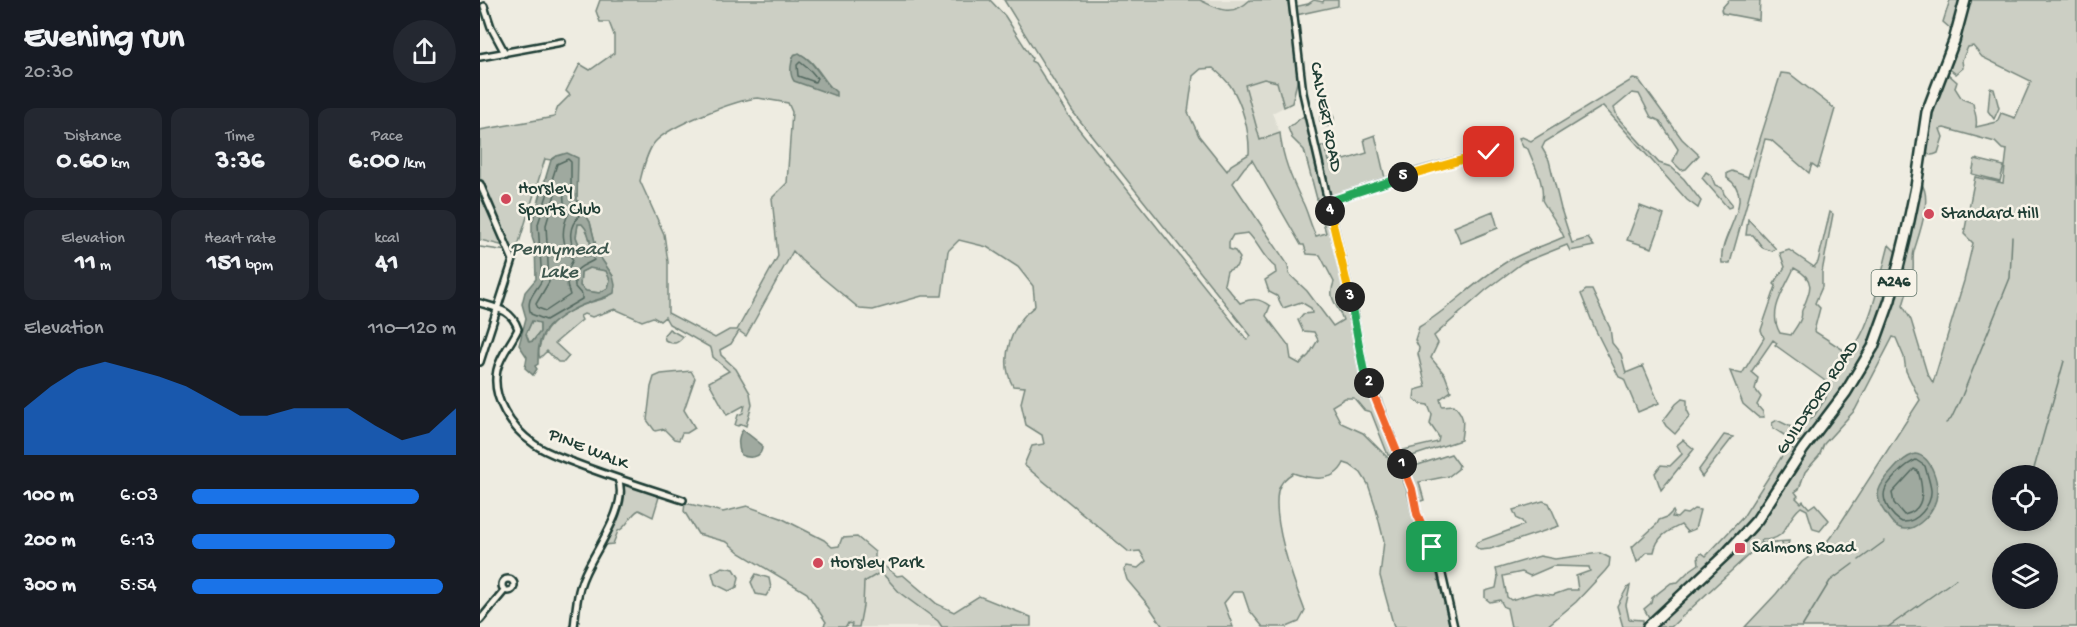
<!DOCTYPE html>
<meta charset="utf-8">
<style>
:root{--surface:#171b24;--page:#242831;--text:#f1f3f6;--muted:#9ea1a6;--accent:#1a73e8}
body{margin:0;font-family:"Gochi Hand",sans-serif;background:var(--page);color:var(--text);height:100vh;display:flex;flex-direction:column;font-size:22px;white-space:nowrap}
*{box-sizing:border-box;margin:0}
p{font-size:20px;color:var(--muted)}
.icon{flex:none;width:33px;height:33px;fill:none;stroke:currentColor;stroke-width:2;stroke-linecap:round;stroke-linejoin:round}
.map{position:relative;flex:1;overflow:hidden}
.details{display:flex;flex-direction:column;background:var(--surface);width:480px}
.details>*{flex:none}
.fabs{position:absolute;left:1512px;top:465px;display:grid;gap:12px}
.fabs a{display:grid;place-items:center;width:66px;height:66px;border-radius:50%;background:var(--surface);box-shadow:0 3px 9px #0003;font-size:30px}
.pin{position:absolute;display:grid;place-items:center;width:51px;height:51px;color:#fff;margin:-26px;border-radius:12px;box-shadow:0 3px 9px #0006}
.km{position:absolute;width:30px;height:30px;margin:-15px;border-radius:50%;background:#222;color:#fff;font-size:16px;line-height:30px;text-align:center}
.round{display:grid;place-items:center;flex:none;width:63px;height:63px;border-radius:32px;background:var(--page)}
.overview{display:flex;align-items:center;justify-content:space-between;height:102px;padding:0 24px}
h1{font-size:33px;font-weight:700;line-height:45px}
.metrics{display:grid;grid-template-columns:repeat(3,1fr);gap:9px;height:102px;padding:6px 24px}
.metrics div{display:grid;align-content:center;border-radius:12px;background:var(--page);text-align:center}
.metrics b{font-size:26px;font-weight:700}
.metrics small{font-size:16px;font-weight:400}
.metrics p{font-size:16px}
.chart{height:168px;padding:12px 24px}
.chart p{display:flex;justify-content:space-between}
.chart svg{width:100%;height:108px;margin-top:6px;fill:var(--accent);opacity:.7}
ul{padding:0 24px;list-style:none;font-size:20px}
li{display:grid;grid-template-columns:96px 72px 1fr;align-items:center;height:45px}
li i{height:15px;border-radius:8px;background:var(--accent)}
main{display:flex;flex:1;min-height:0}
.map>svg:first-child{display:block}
.built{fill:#ddddd2}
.green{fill:#cccfc4;stroke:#76867c;stroke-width:1.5;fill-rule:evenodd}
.water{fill:#9fa99f;stroke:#6c7e74;stroke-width:1.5;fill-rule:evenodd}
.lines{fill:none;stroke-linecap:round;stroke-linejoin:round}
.shore{stroke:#52685f;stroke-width:1.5}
.stream{stroke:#6c7e74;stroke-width:1.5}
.street-casing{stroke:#1f3d34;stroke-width:10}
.primary-casing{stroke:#1f3d34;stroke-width:14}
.street{stroke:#f7f3e8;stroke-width:5}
.primary{stroke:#f7f3e8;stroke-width:9}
.split-1-casing{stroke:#fff;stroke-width:12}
.split-2-casing{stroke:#fff;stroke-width:12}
.split-3-casing{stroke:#fff;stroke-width:12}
.split-4-casing{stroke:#fff;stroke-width:12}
.split-5-casing{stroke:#fff;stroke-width:12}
.split-6-casing{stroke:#fff;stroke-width:12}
.split-1{stroke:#f0652b;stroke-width:8}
.split-2{stroke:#f0652b;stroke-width:8}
.split-3{stroke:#22a559;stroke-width:8}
.split-4{stroke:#f5b400;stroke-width:8}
.split-5{stroke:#22a559;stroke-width:8}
.split-6{stroke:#f5b400;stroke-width:8}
.poi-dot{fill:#d1495b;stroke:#f7f3e8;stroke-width:2}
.labels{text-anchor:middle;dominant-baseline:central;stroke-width:5;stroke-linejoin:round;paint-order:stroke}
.shield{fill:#f7f3e8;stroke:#60746a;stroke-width:1.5}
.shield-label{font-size:16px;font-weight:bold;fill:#1f3d34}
.street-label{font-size:18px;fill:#1f3d34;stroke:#f7f3e8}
.poi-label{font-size:18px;fill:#1f3d34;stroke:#f7f3e8;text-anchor:start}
.water-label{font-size:20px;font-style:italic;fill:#3f584f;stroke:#f7f3e8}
</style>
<main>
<section class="details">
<div class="overview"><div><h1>Evening run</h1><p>20:30</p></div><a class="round"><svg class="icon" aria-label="share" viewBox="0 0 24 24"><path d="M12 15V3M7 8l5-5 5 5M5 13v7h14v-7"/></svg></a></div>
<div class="metrics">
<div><p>Distance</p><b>0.60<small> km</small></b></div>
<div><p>Time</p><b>3:36</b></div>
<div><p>Pace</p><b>6:00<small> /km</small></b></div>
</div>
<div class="metrics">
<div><p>Elevation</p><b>11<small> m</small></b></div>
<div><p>Heart rate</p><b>151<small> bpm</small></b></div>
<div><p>kcal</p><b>41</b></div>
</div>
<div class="chart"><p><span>Elevation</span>110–120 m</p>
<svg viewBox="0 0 160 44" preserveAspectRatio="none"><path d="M0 44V25L10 16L20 9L30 6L40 9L50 12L60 16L70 22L80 28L90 28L100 25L110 25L120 25L130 32L140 38L150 35L160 25V44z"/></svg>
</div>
<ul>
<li><b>100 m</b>6:03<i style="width:86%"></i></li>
<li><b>200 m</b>6:13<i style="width:77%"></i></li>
<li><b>300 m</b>5:54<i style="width:95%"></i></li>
</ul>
</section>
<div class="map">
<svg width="1597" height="627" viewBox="0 0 1597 627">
<rect width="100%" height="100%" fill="#eeece1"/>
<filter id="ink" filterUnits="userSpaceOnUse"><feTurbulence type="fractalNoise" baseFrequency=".0167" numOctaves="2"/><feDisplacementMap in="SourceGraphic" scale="12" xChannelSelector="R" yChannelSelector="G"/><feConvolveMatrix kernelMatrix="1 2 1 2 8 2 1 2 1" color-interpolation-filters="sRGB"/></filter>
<g filter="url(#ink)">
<path class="built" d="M720,0H770L761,9L749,12Z
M784,79L797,82L804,107L792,113L800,133L780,140L764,85Z
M267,506L301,518L344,540L352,547L359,546L362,538L377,537L395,552V559L406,567L401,572L420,593L459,621L462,627H343L346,622L327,593L260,553L247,542L218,534L222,507L243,512Z"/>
<path class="green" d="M120,0H510L525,16L552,58L551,61L555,63L587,114L767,340L771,336L593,112L524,0H720C740,10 752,17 770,0H808L818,78L812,103L804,107L797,82L784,79L765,85L780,140L800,133C802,157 812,180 822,201C828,212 830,225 836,236L846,233L824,150L812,138L808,128L825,115L872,319L880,371L882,380L895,401L915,456L908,455L891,412L884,410L874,398H865L852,406L861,423L883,433L911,461L917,462L934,503L933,514L952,554L970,627H914L900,576L904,541L895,505L888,484L881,473L870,465L864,463C854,484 830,479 813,473C806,477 800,483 798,491C792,523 813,580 825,611L819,622L807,627H783L769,610L763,592H753L744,603L753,627H683L669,606L647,580L644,570L647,566L658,568L666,561L660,551L649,552L544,465L552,446L564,444L562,435L546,425L541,403L545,387L533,386C518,359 532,323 555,306L553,286L538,267L507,247L479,240L468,251L462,296H442L393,310L380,309L321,260L313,251L266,336L259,331L251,344L240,350L241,355L256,369L270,393L272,405L266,426L262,424L258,426L255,425L258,415L263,413L265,405L247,415L229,382L249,371L233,357L231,348L189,324L185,317L180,321L173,317L162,321L135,309L112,317L104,314L100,316L102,320L75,343L89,356L84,362H78L67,351L60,358C58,353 58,350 60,345C66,317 102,304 126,298L133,276L118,254L110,222L97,200V165L77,156L71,160L65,159L37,249L0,240V130L74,117L78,107L90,95L86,91L100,64L110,70L134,53V35L129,22H120L116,11ZM315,54C335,55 342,82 356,92L312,61ZM733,68C739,73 745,79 750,85C762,103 770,132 769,154L751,165L747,171L719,136L708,112L713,76L721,69ZM278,98L308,103L312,112L307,183L292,198L298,256L257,330H249L235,338L188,313V262L184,234L160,181C163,169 167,151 175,142C189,126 255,100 278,98ZM772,160L821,245H824L827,254L840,255L854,282C847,300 858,304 863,320L853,326L827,291L809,274L808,265L753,183L764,168ZM768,233C779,244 783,258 795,267L796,273L785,280L789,292L797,296L803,308L821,302L831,308L832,313L823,314L818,320L823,331L834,332L838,340L829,355L820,364L811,359L809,346L786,316L790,306C779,298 773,298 760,303L744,284L747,271L756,267L760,258L755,251L749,249V242L753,235Z
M834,0L843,2L844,0H858V6L816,15L814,7L828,4Z
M1249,0H1280L1279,20L1242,13L1241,9Z
M1470,0H1480L1472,30L1463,22Z
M1488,0H1597V627H1265L1296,594L1322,562L1343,547L1358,527L1440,400L1426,371L1424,357L1416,338L1413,337L1375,410L1344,444L1339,456L1325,472L1319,489L1315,492L1318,496L1316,498L1321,503L1323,501L1329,508L1335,504L1349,520L1340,531L1333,529L1327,510L1321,507C1303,521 1310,540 1282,540L1280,543L1309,541L1307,549H1303L1302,542L1278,546L1191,627H1171L1247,556L1395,349L1441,183C1453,198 1439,234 1434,251C1432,257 1434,263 1433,270C1431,282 1426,294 1423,306L1431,320L1447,373L1453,383L1484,281L1493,243L1484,234L1495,177L1523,183L1527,150L1522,149L1515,142L1464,128L1460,129L1463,137L1458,153C1452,156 1448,156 1444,150L1448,123L1464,74H1468L1477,82L1475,88L1482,99L1493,103C1494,113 1498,116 1496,127L1517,122L1521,113L1535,118L1551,81L1502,57L1493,46L1488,47L1482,60L1483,68L1476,74L1467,67ZM1522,476H1568V520H1522ZM1522,554H1568V598H1522Z
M1301,73L1310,74L1355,109L1338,168L1332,164L1329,173L1291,140L1285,139L1250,263H1242C1237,236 1279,198 1247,178V173L1252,171L1268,177Z
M1153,79L1159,80L1202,139L1219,155L1206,169L1201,170L1193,162L1198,149L1180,121L1171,117L1159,94L1152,93L1134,108L1138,118L1179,163L1191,167L1204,179L1221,201L1218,208L1207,200L1123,106L1065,142L1062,148L1069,160L1081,209L1092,243L1108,238L1114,246L1090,251L1087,245L1042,263L1006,290L954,336L958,343L951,358L965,375L971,391L960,399L962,406L974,405C986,418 983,423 981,440L923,459L919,451L958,442L959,437L950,424L952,415L948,405L941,404L934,399L935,390L946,387L938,354L939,348L935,340L939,327C971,308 996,280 1028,261C1045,251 1066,245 1084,237C1078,223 1069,213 1062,200C1065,183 1054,165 1048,149L1043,147L1039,138L1042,137L1051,141Z
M1510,88L1514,89L1519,108L1514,119L1508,111Z
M840 119a7 7 0 1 1 14 0a7 7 0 1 1-14 0Z
M895,135L905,178L854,196L848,193L838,150L841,146H845L849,161L863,158L865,160L887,153L884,139Z
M1495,159L1524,166L1520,181L1492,174Z
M1226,172L1231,175L1235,185L1242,188L1244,194L1252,204L1251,207L1248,208L1222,178Z
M1160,206L1184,215L1172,248L1147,240Z
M1013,211L1018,228L981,243L974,227Z
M1350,212L1353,214L1342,272V287L1335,303L1340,308L1334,331L1368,353C1390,334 1401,274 1409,245L1416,252C1410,280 1404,310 1393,337C1376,376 1349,409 1322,441L1315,442L1293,428L1292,423L1297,420L1311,427L1322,426L1334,416L1346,398L1348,383L1295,345L1297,343L1293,340L1271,372L1278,378L1275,389L1281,397L1277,405L1283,412L1284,417H1278L1263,404L1250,371L1262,374L1284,338L1281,330L1296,286L1294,284L1305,267L1300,253L1309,250L1334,267L1338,262ZM1314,268C1336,279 1331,290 1323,308C1320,314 1323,311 1321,318C1319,324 1314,330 1311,335L1300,333C1287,311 1305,289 1314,268Z
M1268,219L1296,249L1292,251L1283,248L1273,235H1266Z
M98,224H102C108,230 110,238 111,247L107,251L100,247L96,237Z
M109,268L126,270L130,280L128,288L120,293L106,291L100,286L101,272Z
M1106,290H1112L1130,328L1132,343L1141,354L1146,373L1163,366L1179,403L1158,412L1144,379L1139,377L1115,329L1101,294Z
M52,320L60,323V332L53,341L49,342L46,334Z
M189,329L203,337C197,344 194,345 185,340L184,335Z
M211,371L215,378L204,410L215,428L207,433H202L199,440L194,439L184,429L175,431L167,420L171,387L174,377L181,374Z
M1202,399L1207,400V410L1210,416L1195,434L1186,426L1183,421L1196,404Z
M1244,435L1253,437L1222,477L1218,471Z
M1203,440L1214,449L1181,490L1175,473L1181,465L1190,466L1202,454L1197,445Z
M1309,445L1317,453L1279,515L1173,619H1170L1164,609L1171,603L1172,598L1191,583L1198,582L1209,571L1219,564L1218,556L1222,553L1226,556L1263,517Z
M971,454L979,465L978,469L969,476L939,482L944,500L938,502L926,469Z
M148,483L179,497L173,517L159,510C149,515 149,526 138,531L133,544L124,545L123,540L137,509L143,486Z
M1063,501L1069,503L1079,526L1010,549L1000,550L995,546L997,542L1044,525L1042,521L1037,519L1033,510Z
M205,503L243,512L267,506L301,518L344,540L352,547L359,546L362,538L377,537L395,552V559L417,576L423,575L457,604L474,612L499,596L551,617V626L462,627L458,621L420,593L401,572L384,582L383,606L379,627H371L372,624L368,623L366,627H343L346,622L327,593L260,553L247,542L218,534L204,511Z
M1214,509L1220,510L1215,529L1207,532L1201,525C1188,531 1177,536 1174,552H1167L1157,562L1152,547L1177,524L1179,520L1187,517L1193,511L1194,513L1192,517L1197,518L1202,513L1207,514Z
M1120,553L1130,558L1129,566L1125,571L1096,602L1066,627H1031L1027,608L1024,607L1020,600L1010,602L1005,598V591L1016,588L1018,577L1016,569L1060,556L1075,559ZM1073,566L1109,567L1110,571L1096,576L1098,590H1087L1073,595L1055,593L1031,600L1027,597L1023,576L1042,572L1050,576Z
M242,567L254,569L259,577L257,587L249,591L235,584L232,573Z
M276,574L289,578L291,588L286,596L276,594L271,582Z
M1150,586L1146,605L1149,619L1163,620V627H1143L1137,606L1147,588Z"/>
<path class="water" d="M319,53C336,62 341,81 356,92V96L314,81C309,74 311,63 314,55Z
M87,153L98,158L97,200L110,222L118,254L133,276L135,285L134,293C126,298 117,299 108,303C95,307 67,323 62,336C58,344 58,354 58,364L55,366L57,369L53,375L45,368L47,357L39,345L46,318L42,304L45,292L56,279L55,246L52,237V223L71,160L77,156ZM98,224H102C108,230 110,238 111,247L107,251L100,247L96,237ZM109,268L126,271L130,280L128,288L119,293L106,291L100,286L101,272ZM52,321L60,323V332L53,341L49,342L46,334Z
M263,430L282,445C283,458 270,459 261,455C258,447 257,436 263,430Z
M1435,454C1452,456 1460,484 1456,500C1452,515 1431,538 1415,525C1411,522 1409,518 1406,514C1392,495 1398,486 1413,470C1419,463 1425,457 1435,454Z"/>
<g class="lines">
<path class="shore" d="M320,62L331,71L337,78L335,82L318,76L317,65Z
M88,159L91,162V201L99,216C89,226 88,240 96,252L105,256H112L114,260C99,269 94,265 95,287L102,295V299L66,320L51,314C45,299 55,293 62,280L58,224L77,164Z
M81,185L83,188L84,202L89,213C80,229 82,246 93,260C86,271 85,283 90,295L66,311L58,308L56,304L69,282L66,225L77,187Z
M1436,460L1445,466C1447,474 1450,482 1451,490C1452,505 1437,523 1422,522C1412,517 1401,501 1405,490C1407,484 1413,479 1417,474C1423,468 1428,463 1436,460Z
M1434,469L1438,471C1443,487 1447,510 1424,515L1414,503L1412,493Z"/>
<path class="stream" d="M0,247L27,251
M42,253L54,255
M1466,423L1471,419L1482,396L1530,278L1532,237
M1553,472L1584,361
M1379,560L1405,541
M1322,627L1350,581L1373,564
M1408,627L1476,579"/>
<g class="street-casing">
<path id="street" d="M812,0L823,93L869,292L884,372L896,398L931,489L937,514L961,570L974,627
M4,6L11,27L25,53
M0,57L82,42
M0,184L33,260L0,362
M847,202L930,174L1009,152
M0,303C17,308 32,310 38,329C32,342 20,356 17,370C11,398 31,428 54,444C66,453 81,457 95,463C131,477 167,488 203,500
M22 585a6 6 0 1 1 12 0a6 6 0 1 1-12 0Z
M0,620L25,590
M94,627C96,610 97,591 104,576C114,551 150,506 138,479"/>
</g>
<g class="primary-casing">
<path id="primary" d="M1168,627L1246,554L1277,520L1323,449L1366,392L1393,347L1410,300L1426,235L1436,187L1447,112L1474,41L1485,0"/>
</g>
<use href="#street" class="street"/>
<use href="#primary" class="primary"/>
</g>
</g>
<g class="lines" filter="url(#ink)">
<g class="split-1-casing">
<path id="split-1" d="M922,464L932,489L937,514L952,547"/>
</g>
<g class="split-2-casing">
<path id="split-2" d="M889,383L922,464"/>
</g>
<g class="split-3-casing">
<path id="split-3" d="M870,297L884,372L889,383"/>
</g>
<g class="split-4-casing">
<path id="split-4" d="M850,211L870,297"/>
</g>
<g class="split-5-casing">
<path id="split-5" d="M850,211L847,202L923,177"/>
</g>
<g class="split-6-casing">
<path id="split-6" d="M923,177L1009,152"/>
</g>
<use href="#split-1" class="split-1"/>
<use href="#split-2" class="split-2"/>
<use href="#split-3" class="split-3"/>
<use href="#split-4" class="split-4"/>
<use href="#split-5" class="split-5"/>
<use href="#split-6" class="split-6"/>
</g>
<g class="poi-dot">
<circle cx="26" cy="199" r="6"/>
<circle cx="1449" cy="214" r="6"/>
<rect x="1254" y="542" width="12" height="12" rx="3"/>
<circle cx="338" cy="563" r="6"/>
</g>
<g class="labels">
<rect class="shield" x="1391.5" y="270" width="45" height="26" rx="4.5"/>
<g class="shield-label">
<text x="1414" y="283">A246</text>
</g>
<g class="street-label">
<text transform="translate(845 117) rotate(79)">CALVERT ROAD</text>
<text transform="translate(1338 398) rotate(-56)">GUILDFORD ROAD</text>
<text transform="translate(108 450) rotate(22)">PINE WALK</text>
</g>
<g class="poi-label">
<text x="38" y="189">Horsley<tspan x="38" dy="21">Sports Club</tspan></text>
<text x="1461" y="214">Standard Hill</text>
<text x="1272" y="548">Salmons Road</text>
<text x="350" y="563">Horsley Park</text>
</g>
<g class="water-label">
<text x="79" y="250">Pennymead<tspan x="79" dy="23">Lake</tspan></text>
</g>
</g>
</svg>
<div class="fabs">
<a><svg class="icon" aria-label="locate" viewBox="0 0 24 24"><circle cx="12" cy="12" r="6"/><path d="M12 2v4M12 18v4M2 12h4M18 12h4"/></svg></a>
<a><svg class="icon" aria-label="layers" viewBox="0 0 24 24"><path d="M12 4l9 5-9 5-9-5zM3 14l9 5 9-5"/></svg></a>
</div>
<div class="pin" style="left:952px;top:547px;background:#1e9e55"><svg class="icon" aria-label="arrive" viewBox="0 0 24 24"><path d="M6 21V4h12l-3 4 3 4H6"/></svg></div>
<div class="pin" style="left:1009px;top:152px;background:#d93025"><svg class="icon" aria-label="check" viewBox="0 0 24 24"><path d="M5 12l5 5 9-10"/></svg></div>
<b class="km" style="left:922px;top:464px">1</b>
<b class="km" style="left:889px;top:383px">2</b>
<b class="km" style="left:870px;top:297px">3</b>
<b class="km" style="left:850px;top:211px">4</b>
<b class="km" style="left:923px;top:177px">5</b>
</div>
</main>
